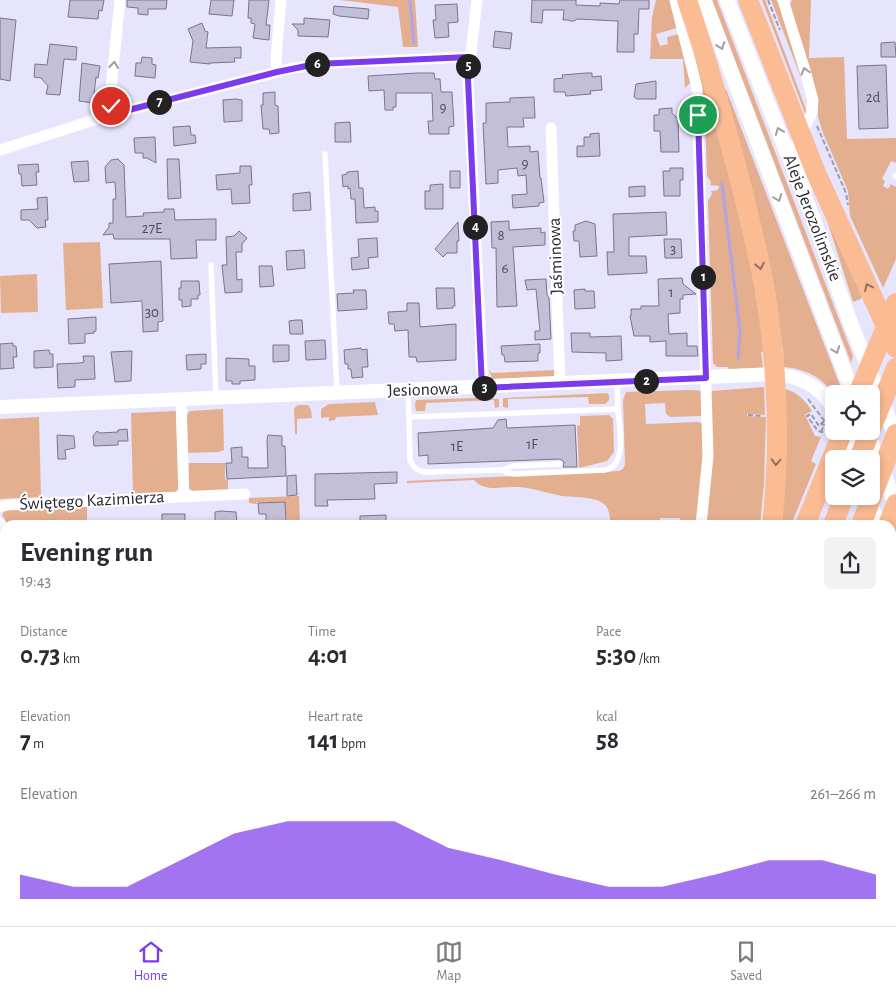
<!DOCTYPE html>
<meta charset="utf-8">
<style>
:root{--surface:#fff;--page:#f2f2f3;--text:#2b2b33;--muted:#7c7c81;--line:#e1e1e2;--accent:#7c3aed}
body{margin:0;font-family:"Alegreya Sans",sans-serif;background:var(--page);color:var(--text);height:100vh;display:flex;flex-direction:column;font-size:19px;white-space:nowrap}
*{box-sizing:border-box;margin:0}
p{font-size:16px;color:var(--muted)}
.icon{flex:none;width:28px;height:28px;fill:none;stroke:currentColor;stroke-width:2;stroke-linecap:round;stroke-linejoin:round}
.map{position:relative;flex:1;overflow:hidden}
.drawer{position:absolute;left:0px;top:520px;width:896px;height:406px;display:flex;flex-direction:column;background:var(--surface);border-radius:15px 15px 0 0;box-shadow:0 2px 8px #0003}
.drawer>*{flex:none}
.tools{position:absolute;left:825px;top:385px;display:grid;gap:10px}
.tools a{display:grid;place-items:center;width:55px;height:55px;border-radius:8px;background:var(--surface);box-shadow:0 2px 8px #0003;font-size:25px}
.pin{position:absolute;display:grid;place-items:center;width:42px;height:42px;color:#fff;margin:-21px;border:2px solid #fff;border-radius:50%;box-shadow:0 1px 5px #0007}
.km{position:absolute;width:25px;height:25px;margin:-12px;border-radius:50%;background:#222;color:#fff;font-size:14px;line-height:25px;text-align:center}
.round{display:grid;place-items:center;flex:none;width:52px;height:52px;border-radius:8px;background:var(--page)}
.overview{display:flex;align-items:center;justify-content:space-between;height:85px;padding:0 20px}
h1{font-size:28px;font-weight:700;line-height:38px}
.figures{display:grid;grid-template-columns:repeat(3,1fr);gap:8px;height:85px;padding:5px 20px}
.figures div{display:grid;align-content:center}
.figures b{font-size:25px;font-weight:700}
.figures small{font-size:14px;font-weight:400}
.figures p{font-size:14px}
.chart{height:140px;padding:10px 20px}
.chart p{display:flex;justify-content:space-between}
.chart svg{width:100%;height:90px;margin-top:5px;fill:var(--accent);opacity:.7}
.tabs{display:flex;justify-content:space-around;align-items:center;height:70px;border-top:1px solid var(--line);background:var(--surface);font-size:14px;color:var(--muted)}
.tabs a{display:grid;justify-items:center;gap:2px}
.tabs .on{color:var(--accent)}
.map>svg:first-child{display:block}
.green{fill:#e4af8f}
.lines{fill:none;stroke-linecap:round;stroke-linejoin:round}
.stream{stroke:#afa4e5;stroke-width:3}
.building{fill:#c3bfd9;stroke:#78758c}
.path{stroke:#9d9bae;stroke-width:2;stroke-dasharray:5 2.5;stroke-linecap:butt}
.service{stroke:#fff;stroke-width:5.5}
.minor{stroke:#fff;stroke-width:11}
.tertiary{stroke:#fff;stroke-width:14}
.secondary{stroke:#fff;stroke-width:15}
.motorway{stroke:#fbbb93;stroke-width:20}
.rail{stroke:#43414d;stroke-width:3;stroke-dasharray:9 9;stroke-linecap:butt}
.oneway{stroke:#9e9da2}
.oneway2{stroke:#927062}
.route-casing{stroke:#fff;stroke-width:10}
.route{stroke:#7c3aed;stroke-width:6}
.labels{text-anchor:middle;dominant-baseline:central;stroke-width:4;stroke-linejoin:round;paint-order:stroke}
.number-label{font-size:15px;fill:#4f4c5a}
.street-label{font-size:18px;fill:#282630;stroke:#fff}
</style>
<div class="map">
<svg width="896" height="926" viewBox="0 0 896 926">
<rect width="100%" height="100%" fill="#e7e4fe"/>
<path class="green" d="M340,0H415L418,47H403L398,7Z
M656,0H671L677,28L656,34L660,46L668,44L667,37L679,34L692,81L685,88L683,59H650L652,17Z
M684,0L747,242L765,351L761,352L763,368L729,370L728,367H717L713,363L708,201L712,194L711,191L718,190L719,186L710,185L711,182L707,176L705,117L701,104Z
M712,0H717L853,356L851,363Z
M762,0H765L807,112L806,116Z
M771,0H776L784,8L807,93Z
M792,0H811L809,58L844,57L847,139L896,138V163L891,161L882,179L885,181L883,186L888,189L891,184L896,187V259L883,288L850,216L848,191L823,133L818,117V98L789,7Z
M725,89H726L841,388L838,394H834C821,377 806,369 784,367L783,349Z
M826,217L862,296L861,299L853,302Z
M100,242L103,308L66,310L63,243Z
M37,274L38,312L1,313L0,276Z
M489,370L492,373L555,370L554,376L492,379Z
M764,387L765,415L747,414V416L766,417L764,484L760,525H705L711,391Z
M786,389C798,393 805,400 812,411L805,415L815,436L821,437L811,461L816,464L791,525H781L786,457Z
M691,390L703,391V414L700,416L670,417L666,414L665,403L645,404L646,424L698,422L703,424L704,465L697,525H681L680,518H660V525H611C610,519 610,512 606,506C597,495 570,498 557,495C544,492 532,488 519,487C504,486 485,493 474,480L407,483V481L619,471L623,469L625,464L623,400L626,392Z
M607,393L609,395V400L605,404H589L588,397L508,399V408L503,407V398Z
M476,398L499,399V407L495,408L494,400L426,403L425,411H416L415,405L416,400Z
M375,402L378,415L336,417L335,420L329,421V417L321,418V409L329,404Z
M298,405H308L311,410L312,418L297,419V434H295L294,408Z
M223,409L224,450L219,452L186,453V416L190,411Z
M176,411L179,488L175,492L133,495L131,413Z
M580,416L609,415L613,419L614,452L607,461L579,468L577,426L580,425Z
M39,417L41,497L0,499V419Z
M187,463H225V479L228,480V490L193,491L187,487Z
M299,496L300,525H285V522H287L285,503L257,502V504L249,503V498Z
M87,505V525H8L2,515L5,510Z
M0,586L5,593V813H0Z
M891,782L896,784V860L891,861Z
M53,921H110V926H53Z"/>
<g class="lines">
<path class="stream" d="M410,0L414,43
M722,184L740,331L738,358
M0,533L5,541
M0,580L5,587
M228,921L232,926
M260,921L263,926"/>
</g>
<path class="building" d="M70,0H104L102,11L99,10L98,19L68,17Z
M127,0H167L166,9H148V15L138,14V8L127,7Z
M211,0H234L232,16L209,14Z
M249,0H269L266,25H270L269,40L253,38L255,24L251,23V18H248Z
M532,0H576V5L600,6V3L619,4L620,0H649V9H639L638,34H634V52H617L618,21L577,19L574,21H570L568,20H563L564,10H543L542,23L531,22Z
M457,4L458,22L448,23L449,37L435,38L433,20H436L435,5Z
M334,6L369,9L368,19L339,16L333,14Z
M0,18L16,20L10,81L0,79Z
M304,18L330,20L328,37L298,36V30L292,24H304Z
M202,23L205,31L208,32L206,48L241,47V58H234L235,62L210,63V64L190,62L193,41L188,29Z
M495,31L512,33L510,49L493,47Z
M895,42L896,57H881V43Z
M50,44L77,47L76,60L64,59L60,95L46,94L48,86L41,78L34,77L35,64L47,65Z
M142,57L152,58V64L156,65L155,78L135,76L136,63H141Z
M82,63L100,66L98,78L96,77L93,103L79,101Z
M886,65L888,128L859,129L857,66Z
M417,73H434L435,79H440L441,92H452L454,126L449,127V134H429L428,121H433L432,93H396V107H393V110H385L384,90L369,91L368,76Z
M586,73H592V77L601,76L602,90L590,91L591,94L566,96L565,92H554V79L563,78L562,75Z
M656,81V99H637L634,97L636,84Z
M275,92V105L278,106L279,133L270,134L269,129H263L261,105H263V93Z
M534,97L535,118H523L524,127H507L508,147L530,146V152L538,151L540,178H541L544,202L539,203V206L513,208L512,195L527,194L526,175L518,176L517,168L498,170V183L486,184L483,123H486V103L510,102V98Z
M236,99L242,100V121L224,122L223,100Z
M672,108V113L678,119L679,152H661L660,131H654V115H659V109Z
M350,122L351,142H335V123Z
M190,126L191,135H195L196,143L174,146L173,127Z
M599,133L600,156L577,157V146H584V137H590V134Z
M155,137L156,163L147,158H143V153H135L134,138Z
M118,159L124,165L126,217L144,216L143,213L164,212V209H174L175,220L216,219V240H196L197,258L171,259L170,239H114L113,234L103,235L109,227V223H113V199H116L115,182L106,183L105,167L111,160Z
M167,159H179L181,198L168,199Z
M88,161L89,181L74,182L71,162Z
M38,164L39,172H36L37,185L22,186L21,174H19L18,165Z
M240,166H251L252,185H249L250,203L232,204L231,189L217,190L216,175L240,173Z
M670,168H683V180H680V196H664L663,171H670Z
M358,171L359,188H363L364,208L375,207V211H378V222L356,223L355,199H351L350,188L348,189V186L343,187L342,175L347,174V172Z
M450,171H460V188H450Z
M443,184V209H425V191H430V185Z
M645,186V196L629,197V187Z
M310,192L311,210L293,211V194Z
M47,197L48,220H45L46,227L37,228L29,220H21V210L38,209L37,198Z
M666,212L667,235L629,237V256H646L647,273L608,275L607,252H614L613,214Z
M509,221V230L541,228V233L545,232V245L513,247L517,306L497,307L496,248H492L491,222Z
M586,221L595,224L597,256L580,257L579,241H574L573,231H575V225Z
M458,222L459,241H457V253H447L443,257L435,249Z
M239,231L247,238L242,244V252H236L237,280L242,279V292L225,293L222,265H227L226,237L234,236Z
M377,238L378,257L368,258L369,268L352,270L351,258L359,257L358,239Z
M664,239H681L682,258H665Z
M304,250L305,268L287,270L286,251Z
M161,261L163,321L158,322V331L143,332L142,301L111,303L109,264Z
M259,266H272L274,286L260,287Z
M682,278L683,284L696,294L683,295V299H680V313L668,314L669,334L687,333V346H697L698,356H666V341L650,342V336H634L630,316H631V309H641V306H659L658,279Z
M546,279L547,295L549,298L551,339L535,340V331H540L536,289L527,290L525,280Z
M181,281H199L200,295H198V299H191V306L182,307V300H179V288H181Z
M436,288H454L455,306H453V308L437,309Z
M585,289V291H594L595,308L575,309L574,290Z
M353,290H366L367,309L338,311L337,294L354,293Z
M407,303H419L420,327L456,324V360L417,362L416,357H409L408,330L395,331L394,324H389L388,312L407,311Z
M96,317V331H94V333L85,334V343L69,344L68,319Z
M296,320H302L303,334H290L289,321Z
M571,333H590V337L621,336L622,360L606,361V353L572,352Z
M325,340L326,359L306,360L305,341Z
M13,343V346H16L17,357H13L14,368L0,369V344Z
M540,344V353H538V361L505,362L504,355H502L501,346Z
M273,345H289V361L273,362Z
M361,348L362,350L367,349L368,367H362L363,377L352,378L351,369H348V364H345L344,350Z
M49,350L50,354H53V367L34,368V351Z
M132,351L131,381L115,382L111,352Z
M206,354V364H201V369L187,370L186,355Z
M83,356H94L95,379L75,380V387L58,388L57,364L80,363L84,362Z
M226,358L249,359V366H255V380L240,381V384H232V381H226Z
M506,419L507,428L575,425L577,467H563L564,462L560,459L428,464V455L419,456L418,433L493,428L498,420Z
M127,429L128,441H118V445L94,446L93,436L97,431L100,433L118,432V430Z
M57,435L74,436L75,448L65,450L66,459H58Z
M268,435L282,436V446H285L286,476L227,479L226,463H232L231,448L242,447V457H248V468H268L267,440Z
M397,472V483L374,484L375,499L327,500L328,506H315V474Z
M296,475L297,495L287,496V476Z
M285,502L286,521H278L276,524L273,521H266V514H259L258,503Z
M221,511L236,512L237,523L215,524V512Z
M162,514H185V525H162Z
M386,515V525H360V516Z"/>
<g class="lines">
<path class="path" d="M768,0L780,30
M817,126L846,193L848,205
M808,399L829,427
M748,415L762,416
M824,421L819,426L811,414L807,416L818,431L825,433
M821,432L824,425L822,424"/>
<path class="service" d="M325,154L337,391
M895,176L896,175
M211,265L216,398
M408,391L409,417L618,409L617,382
M409,417L410,460C413,468 419,472 427,472L502,470L508,473L514,474L605,470C628,466 619,426 618,409
M502,470L513,466L560,464
M113,921V926"/>
<path class="minor" d="M477,0L468,79L483,388
M675,0L697,88L708,456L701,525
M783,0L806,74L813,101L811,115L800,134L797,142V150L807,189
M277,72L276,58L281,0
M113,114L110,99L120,0
M551,128L560,384
M0,150L113,114L293,68L333,63L469,57
M181,400L184,497
M0,507L7,505L245,494
M0,523L5,531
M891,769L896,763
M274,921L277,926
M823,921V926
M600,926L601,921"/>
<path class="tertiary" d="M0,407L773,374C799,376 820,385 834,409
M843,431L854,459
M869,497L879,525
M891,578L893,613L891,688
M891,711L896,732"/>
<path class="secondary" d="M704,0L853,394
M727,0L813,218L849,319L896,437
M867,431L896,506"/>
<path class="motorway" d="M687,0C709,65 727,130 744,196C753,234 763,272 768,310C778,381 780,454 772,525
M748,0L816,173L896,348
M858,394L896,303
M871,429L896,368
M859,459L870,431
M805,525L843,431
M833,525L844,496
M861,525L896,434
M888,525L896,504
M891,613L896,601
M667,926L668,921
M694,926L695,921
M720,926L721,921
M759,926L761,921"/>
<path class="rail" d="M0,561L5,569
M240,921L244,926"/>
</g>
<defs><path id="oneway-chevron" d="M-2-3.5L2.5 0L-2 3.5" fill="none" stroke-width="1.6" stroke-linecap="round" stroke-linejoin="round" transform="scale(1.25)"/></defs>
<g class="oneway">
<use href="#oneway-chevron" transform="translate(721 46) rotate(70)"/>
<use href="#oneway-chevron" transform="translate(114 65) rotate(-84)"/>
<use href="#oneway-chevron" transform="translate(805 71) rotate(-106)"/>
<use href="#oneway-chevron" transform="translate(779 131) rotate(-112)"/>
<use href="#oneway-chevron" transform="translate(778 198) rotate(69)"/>
<use href="#oneway-chevron" transform="translate(836 350) rotate(69)"/>
</g>
<g class="oneway2">
<use href="#oneway-chevron" transform="translate(760 266) rotate(79)"/>
<use href="#oneway-chevron" transform="translate(868 287) rotate(-115)"/>
<use href="#oneway-chevron" transform="translate(776 462) rotate(92)"/>
</g>
<g class="lines">
<g class="route-casing">
<path id="route" d="M111,106L113,114L277,72L316,64L469,57L468,79L482,388L706,378L698,115"/>
</g>
<use href="#route" class="route"/>
</g>
<g class="labels">
<g class="number-label">
<text x="873" y="97">2d</text>
<text x="443" y="107">9</text>
<text x="525" y="163">9</text>
<text x="152" y="228">27E</text>
<text x="501" y="235">8</text>
<text x="673" y="249">3</text>
<text x="505" y="268">6</text>
<text x="671" y="292">1</text>
<text x="152" y="312">30</text>
<text x="532" y="444">1F</text>
<text x="457" y="446">1E</text>
</g>
<g class="street-label">
<text transform="translate(812 218) rotate(69)">Aleje Jerozolimskie</text>
<text transform="translate(556 256) rotate(-92)">Jaśminowa</text>
<text transform="translate(423 390) rotate(-2)">Jesionowa</text>
<text transform="translate(92 501) rotate(-3)">Świętego Kazimierza</text>
</g>
</g>
</svg>
<div class="tools">
<a><svg class="icon" aria-label="locate" viewBox="0 0 24 24"><circle cx="12" cy="12" r="6"/><path d="M12 2v4M12 18v4M2 12h4M18 12h4"/></svg></a>
<a><svg class="icon" aria-label="layers" viewBox="0 0 24 24"><path d="M12 4l9 5-9 5-9-5zM3 14l9 5 9-5"/></svg></a>
</div>
<div class="pin" style="left:698px;top:115px;background:#1e9e55"><svg class="icon" aria-label="arrive" viewBox="0 0 24 24"><path d="M6 21V4h12l-3 4 3 4H6"/></svg></div>
<div class="pin" style="left:111px;top:106px;background:#d93025"><svg class="icon" aria-label="check" viewBox="0 0 24 24"><path d="M5 12l5 5 9-10"/></svg></div>
<b class="km" style="left:703px;top:277px">1</b>
<b class="km" style="left:646px;top:381px">2</b>
<b class="km" style="left:484px;top:388px">3</b>
<b class="km" style="left:475px;top:227px">4</b>
<b class="km" style="left:468px;top:66px">5</b>
<b class="km" style="left:317px;top:64px">6</b>
<b class="km" style="left:159px;top:102px">7</b>
<section class="drawer">
<div class="overview"><div><h1>Evening run</h1><p>19:43</p></div><a class="round"><svg class="icon" aria-label="share" viewBox="0 0 24 24"><path d="M12 15V3M7 8l5-5 5 5M5 13v7h14v-7"/></svg></a></div>
<div class="figures">
<div><p>Distance</p><b>0.73<small> km</small></b></div>
<div><p>Time</p><b>4:01</b></div>
<div><p>Pace</p><b>5:30<small> /km</small></b></div>
</div>
<div class="figures">
<div><p>Elevation</p><b>7<small> m</small></b></div>
<div><p>Heart rate</p><b>141<small> bpm</small></b></div>
<div><p>kcal</p><b>58</b></div>
</div>
<div class="chart"><p><span>Elevation</span>261–266 m</p>
<svg viewBox="0 0 160 44" preserveAspectRatio="none"><path d="M0 44V32L10 38L20 38L30 25L40 12L50 6L60 6L70 6L80 19L90 25L100 32L110 38L120 38L130 32L140 25L150 25L160 32V44z"/></svg>
</div>
</section>
</div>
<nav class="tabs">
<a class="on"><svg class="icon" aria-label="home" viewBox="0 0 24 24"><path d="M3 11l9-7 9 7M6 9v11h12V9"/></svg>Home</a>
<a><svg class="icon" aria-label="map" viewBox="0 0 24 24"><path d="M3 6l6-2 6 2 6-2v14l-6 2-6-2-6 2zM9 4v14M15 6v14"/></svg>Map</a>
<a><svg class="icon" aria-label="saved" viewBox="0 0 24 24"><path d="M7 4h10v16l-5-4-5 4z"/></svg>Saved</a>
</nav>
